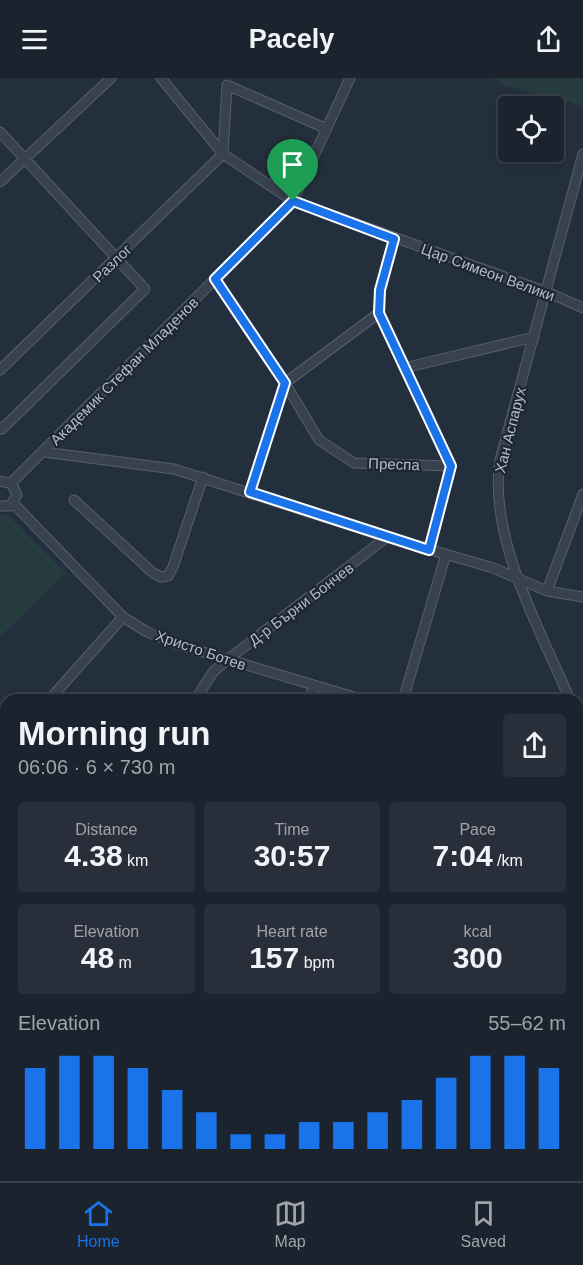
<!DOCTYPE html>
<meta charset="utf-8">
<style>
:root{--surface:#1b232e;--page:#282f3a;--text:#f1f3f6;--muted:#a0a4aa;--line:#39404a;--accent:#1a73e8}
body{margin:0;font-family:Helvetica,sans-serif;background:var(--page);color:var(--text);height:100vh;display:flex;flex-direction:column;font-size:22px;white-space:nowrap}
*{box-sizing:border-box;margin:0}
p{font-size:20px;color:var(--muted)}
.icon{flex:none;width:33px;height:33px;fill:none;stroke:currentColor;stroke-width:2;stroke-linecap:round;stroke-linejoin:round}
.map{position:relative;flex:1;overflow:hidden}
.details{position:absolute;left:0px;top:616px;width:584px;height:488px;display:flex;flex-direction:column;background:var(--surface);border-radius:18px 18px 0 0;box-shadow:0 3px 9px #0003,0 0 0 2px var(--line)}
.details>*{flex:none}
.buttons{position:absolute;left:498px;top:18px;display:grid;gap:12px}
.buttons a{display:grid;place-items:center;width:66px;height:66px;border-radius:6px;background:var(--surface);box-shadow:0 3px 9px #0003,0 0 0 2px var(--line);font-size:30px}
.pin{position:absolute;display:grid;place-items:center;width:51px;height:51px;color:#fff;margin:-62px -26px;border-radius:50% 50% 50% 0;rotate:-45deg;box-shadow:0 0 6px #0007}
.pin .icon{rotate:45deg}
.round{display:grid;place-items:center;flex:none;width:63px;height:63px;border-radius:6px;background:var(--page)}
.summary{display:flex;align-items:center;justify-content:space-between;height:102px;padding:0 18px}
h1{font-size:33px;font-weight:700;line-height:45px}
.figures{display:grid;grid-template-columns:repeat(3,1fr);gap:9px;height:102px;padding:6px 18px}
.figures div{display:grid;align-content:center;border-radius:6px;background:var(--page);text-align:center}
.figures b{font-size:30px;font-weight:700}
.figures small{font-size:16px;font-weight:400}
.figures p{font-size:16px}
.chart{height:168px;padding:12px 18px}
.chart p{display:flex;justify-content:space-between}
.chart svg{width:100%;height:108px;margin-top:6px;stroke:var(--accent);stroke-width:6}
header{display:flex;justify-content:space-between;align-items:center;height:78px;padding:0 18px;background:var(--surface);font-size:27px;font-weight:700}
.tab-bar{display:flex;justify-content:space-around;align-items:center;height:84px;border-top:2px solid var(--line);background:var(--surface);font-size:16px;color:var(--muted)}
.tab-bar a{display:grid;justify-items:center;gap:3px}
.tab-bar .current{color:var(--accent)}
.map>svg:first-child{display:block}
.green{fill:#263c3f}
.lines{fill:none;stroke-linecap:round;stroke-linejoin:round}
.minor-casing{stroke:#565f6c;stroke-width:11}
.major-casing{stroke:#414a57;stroke-width:14}
.minor{stroke:#38414e;stroke-width:9}
.major{stroke:#56606e;stroke-width:12}
.route-casing{stroke:#fff;stroke-width:12}
.route{stroke:#1a73e8;stroke-width:8}
.labels{text-anchor:middle;dominant-baseline:central;stroke-width:4.5;stroke-linejoin:round;paint-order:stroke}
.street-label{font-size:15px;fill:#b4bcc9;stroke:#1d2633}
</style>
<header><svg class="icon" aria-label="menu" viewBox="0 0 24 24"><path d="M4 6h16M4 12h16M4 18h16"/></svg>Pacely<svg class="icon" aria-label="share" viewBox="0 0 24 24"><path d="M12 15V3M7 8l5-5 5 5M5 13v7h14v-7"/></svg></header>
<div class="map">
<svg width="583" height="1103" viewBox="0 0 583 1103">
<rect width="100%" height="100%" fill="#242f3e"/>
<path class="green" d="M494,0H583V28L503,7Z
M7,436L66,495L0,559V438Z
M0,629L6,635V817L0,823Z"/>
<g class="lines">
<g class="minor-casing">
<path id="minor" d="M161,0L223,76L293,123L547,214L583,230
M0,54L145,211L2,351L0,349
M0,104L111,0
M394,161L380,212L379,235L451,388L429,472
M215,201L285,305L319,362L354,385L451,388
M404,290L534,259
M0,292L223,76L227,7L327,51
M44,374L174,391L387,459L493,490L547,513L583,519
M0,403L12,406L17,417L10,428H0
M11,405L293,123L350,0
M250,414L285,305L379,235
M74,422L153,495L161,499L168,498L173,489L203,399
M13,425L123,539L147,554L176,566L364,622
M547,513L583,416
M49,622L123,539
M195,622L213,594L227,582L387,459
M309,622L314,608
M403,622L446,476
M570,622C540,551 488,460 500,382L583,76
M578,640L583,654
M578,738L583,733
M578,819L583,812
M0,911L6,905
M578,918L583,911
M578,1075L583,1084
M374,1103L377,1098"/>
</g>
<g class="major-casing">
<path id="major" d="M0,1033L6,1038
M0,1048L6,1052
M72,1098L80,1103
M91,1098L98,1103"/>
</g>
<use href="#minor" class="minor"/>
<use href="#major" class="major"/>
</g>
<g class="lines">
<g class="route-casing">
<path id="route" d="M293,123L394,161L380,212L379,235L451,388L429,472L250,414L285,305L215,201Z"/>
</g>
<use href="#route" class="route"/>
</g>
<g class="labels">
<g class="street-label">
<text transform="translate(112 185) rotate(-44)">Разлог</text>
<text transform="translate(488 194) rotate(20)">Цар Симеон Велики</text>
<text transform="translate(124 293) rotate(-45)">Академик Стефан Младенов</text>
<text transform="translate(510 352) rotate(-76)">Хан Аспарух</text>
<text transform="translate(394 386) rotate(2)">Преспа</text>
<text transform="translate(301 526) rotate(-37)">Д-р Бърни Бончев</text>
<text transform="translate(201 572) rotate(19)">Христо Ботев</text>
</g>
</g>
</svg>
<div class="buttons">
<a><svg class="icon" aria-label="locate" viewBox="0 0 24 24"><circle cx="12" cy="12" r="6"/><path d="M12 2v4M12 18v4M2 12h4M18 12h4"/></svg></a>
</div>
<div class="pin" style="left:293px;top:123px;background:#1e9e55"><svg class="icon" aria-label="arrive" viewBox="0 0 24 24"><path d="M6 21V4h12l-3 4 3 4H6"/></svg></div>
<section class="details">
<div class="summary"><div><h1>Morning run</h1><p>06:06 · 6 × 730 m</p></div><a class="round"><svg class="icon" aria-label="share" viewBox="0 0 24 24"><path d="M12 15V3M7 8l5-5 5 5M5 13v7h14v-7"/></svg></a></div>
<div class="figures">
<div><p>Distance</p><b>4.38<small> km</small></b></div>
<div><p>Time</p><b>30:57</b></div>
<div><p>Pace</p><b>7:04<small> /km</small></b></div>
</div>
<div class="figures">
<div><p>Elevation</p><b>48<small> m</small></b></div>
<div><p>Heart rate</p><b>157<small> bpm</small></b></div>
<div><p>kcal</p><b>300</b></div>
</div>
<div class="chart"><p><span>Elevation</span>55–62 m</p>
<svg viewBox="0 0 160 44" preserveAspectRatio="none"><path d="M5 44V11M15 44V6M25 44V6M35 44V11M45 44V20M55 44V29M65 44V38M75 44V38M85 44V33M95 44V33M105 44V29M115 44V24M125 44V15M135 44V6M145 44V6M155 44V11"/></svg>
</div>
</section>
</div>
<nav class="tab-bar">
<a class="current"><svg class="icon" aria-label="home" viewBox="0 0 24 24"><path d="M3 11l9-7 9 7M6 9v11h12V9"/></svg>Home</a>
<a><svg class="icon" aria-label="map" viewBox="0 0 24 24"><path d="M3 6l6-2 6 2 6-2v14l-6 2-6-2-6 2zM9 4v14M15 6v14"/></svg>Map</a>
<a><svg class="icon" aria-label="saved" viewBox="0 0 24 24"><path d="M7 4h10v16l-5-4-5 4z"/></svg>Saved</a>
</nav>
